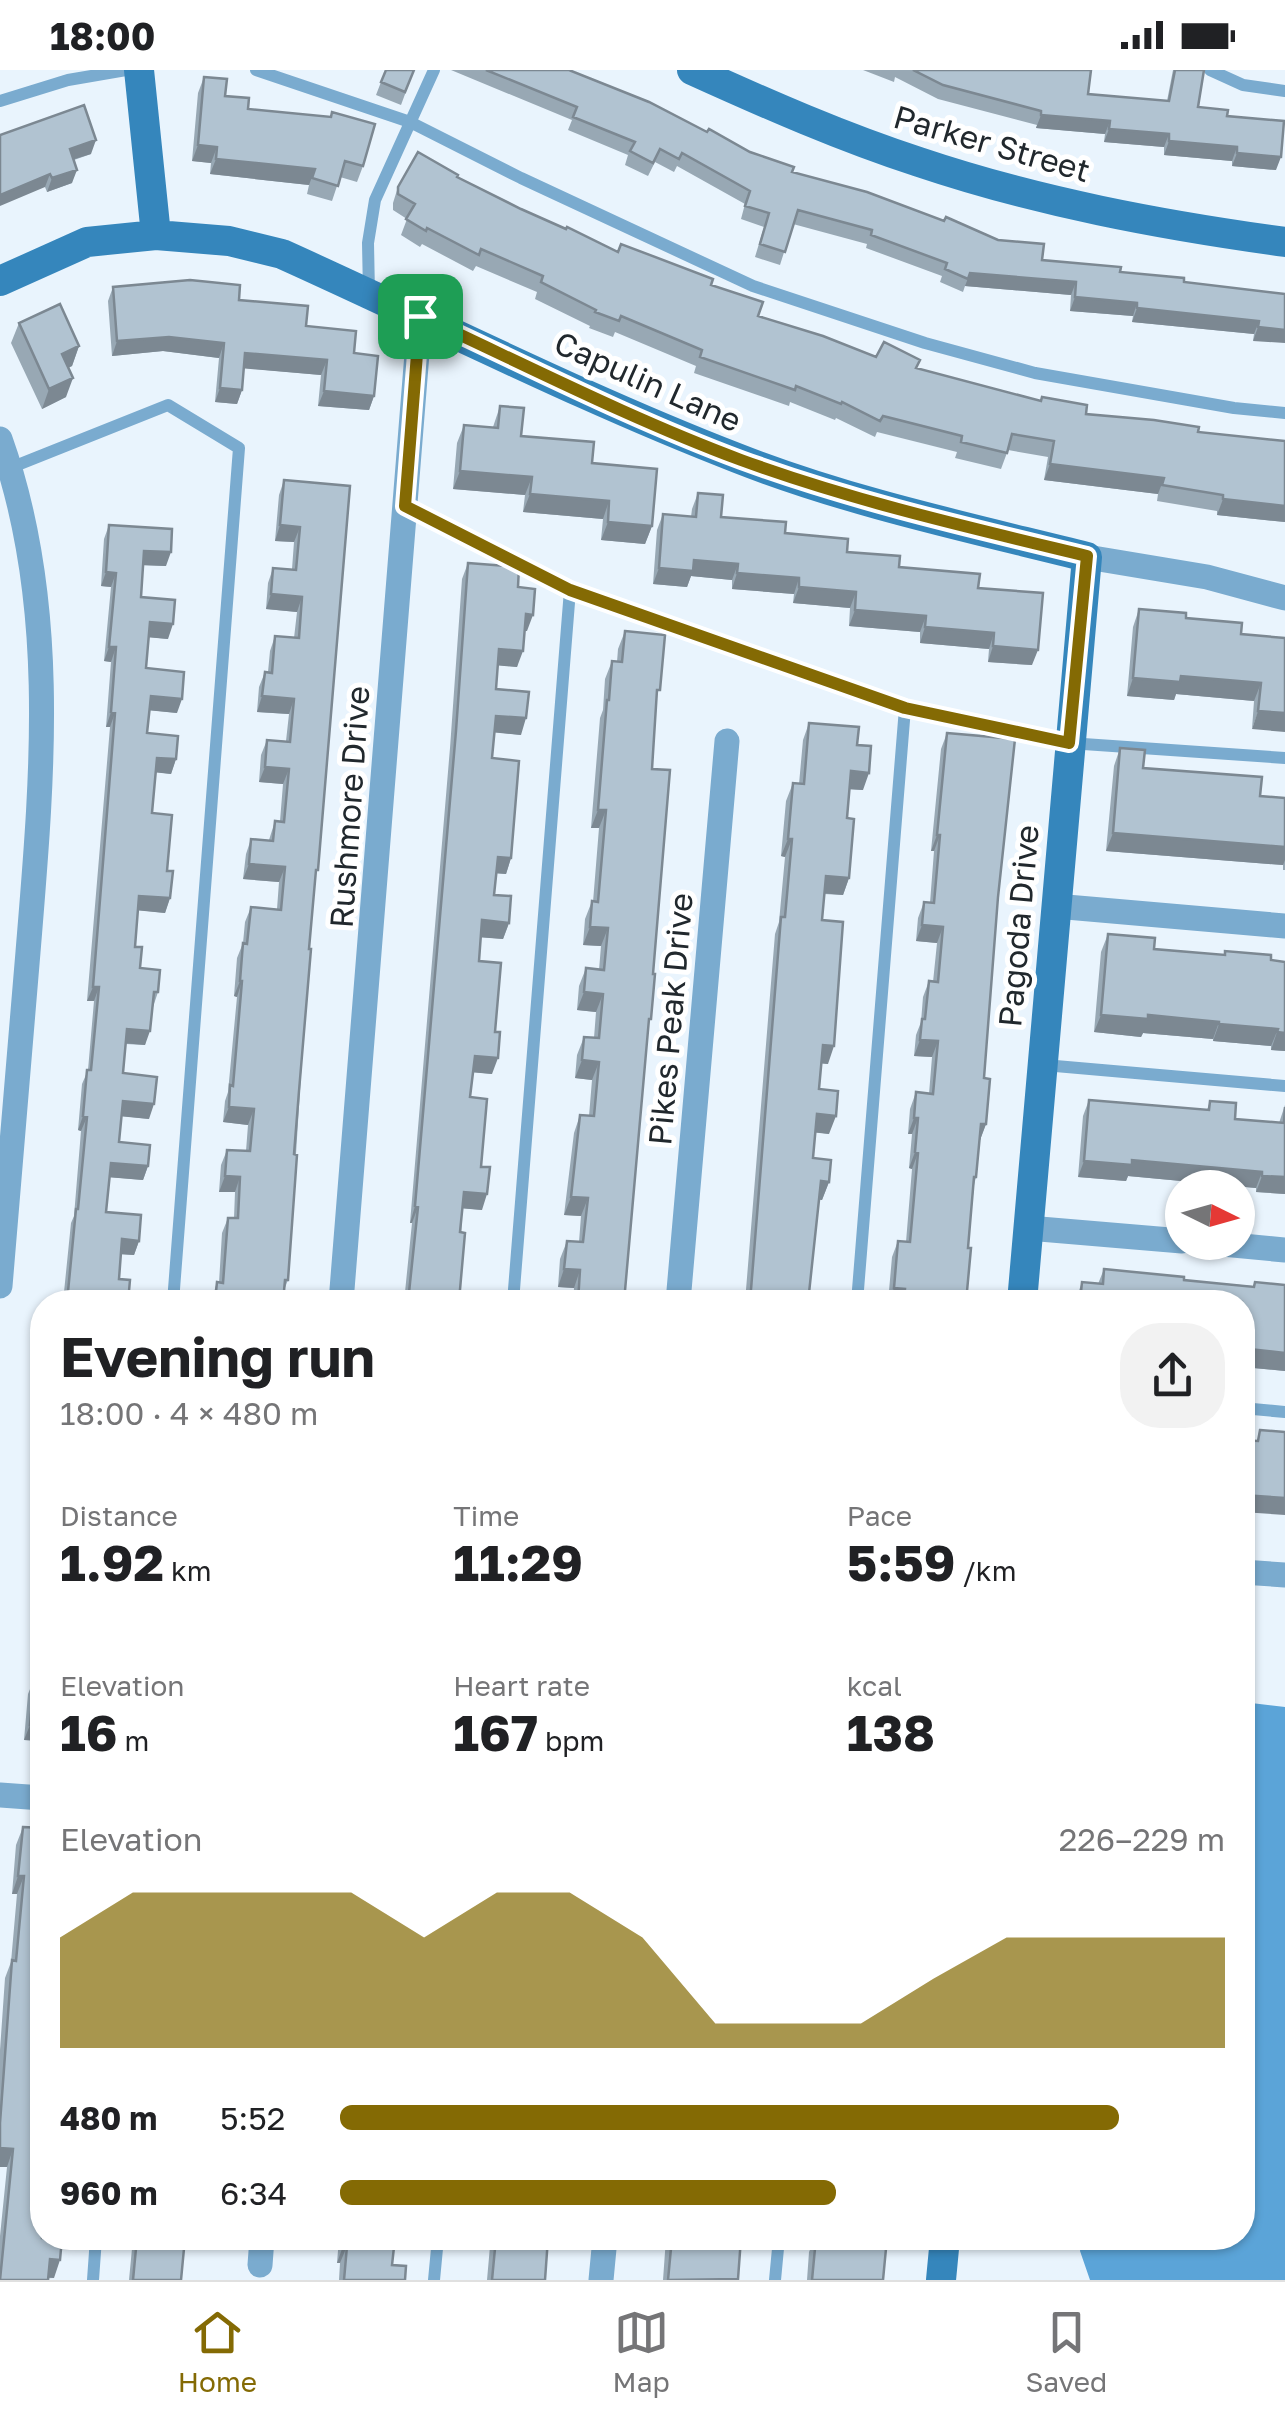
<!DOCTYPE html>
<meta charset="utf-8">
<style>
:root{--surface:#fff;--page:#f2f2f2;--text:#202124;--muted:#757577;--line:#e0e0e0;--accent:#846a04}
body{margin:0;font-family:"Golos Text",sans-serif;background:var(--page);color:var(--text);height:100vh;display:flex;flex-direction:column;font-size:38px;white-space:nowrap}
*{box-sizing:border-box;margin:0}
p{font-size:32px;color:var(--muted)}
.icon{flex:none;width:55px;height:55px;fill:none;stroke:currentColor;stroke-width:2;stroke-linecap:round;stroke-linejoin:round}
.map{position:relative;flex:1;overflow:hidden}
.side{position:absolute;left:30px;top:1220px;width:1225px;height:960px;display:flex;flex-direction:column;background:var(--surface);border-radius:40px;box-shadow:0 2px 8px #0004}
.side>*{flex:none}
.needle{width:65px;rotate:95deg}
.tools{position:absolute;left:1165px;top:1100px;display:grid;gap:20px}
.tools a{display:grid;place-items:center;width:90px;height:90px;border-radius:50%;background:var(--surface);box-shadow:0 2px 8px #0004;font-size:50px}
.pin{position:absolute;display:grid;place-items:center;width:85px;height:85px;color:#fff;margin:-42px;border-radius:20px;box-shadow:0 5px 15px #0006}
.round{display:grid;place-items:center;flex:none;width:105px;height:105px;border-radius:40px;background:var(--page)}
.overview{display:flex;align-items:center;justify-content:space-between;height:170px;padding:0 30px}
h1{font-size:55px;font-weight:700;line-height:75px}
.figures{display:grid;grid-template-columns:repeat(3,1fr);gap:15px;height:170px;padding:10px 30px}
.figures div{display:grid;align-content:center}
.figures b{font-size:50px;font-weight:700}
.figures small{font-size:28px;font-weight:400}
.figures p{font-size:28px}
.chart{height:280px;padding:20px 30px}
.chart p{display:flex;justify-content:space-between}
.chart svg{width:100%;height:180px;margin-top:10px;fill:var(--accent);opacity:.7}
ul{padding:0 30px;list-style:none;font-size:32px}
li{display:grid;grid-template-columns:160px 120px 1fr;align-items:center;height:75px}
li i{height:25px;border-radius:12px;background:var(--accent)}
.status{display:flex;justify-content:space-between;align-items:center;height:70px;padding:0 50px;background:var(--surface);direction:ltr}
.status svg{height:28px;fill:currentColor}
.tabs{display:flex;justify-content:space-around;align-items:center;height:140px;border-top:2px solid var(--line);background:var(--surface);font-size:28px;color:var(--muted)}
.tabs a{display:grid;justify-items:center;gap:5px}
.tabs .active{color:var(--accent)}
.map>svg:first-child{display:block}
.water{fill:#5ba4d8}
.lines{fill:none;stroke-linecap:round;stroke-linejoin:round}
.lane{stroke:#7aabcf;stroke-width:12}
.street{stroke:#7aabcf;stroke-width:25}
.secondary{stroke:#3586bc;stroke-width:30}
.wall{fill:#98a8b4}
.shaded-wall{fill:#7c8892}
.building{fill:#b1c3d1;stroke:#7c8892;stroke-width:2.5}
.route-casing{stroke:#fff;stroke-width:20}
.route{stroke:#846a04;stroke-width:12}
.labels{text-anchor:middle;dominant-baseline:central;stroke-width:10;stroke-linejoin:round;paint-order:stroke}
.street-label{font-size:32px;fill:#21282d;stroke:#fff}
</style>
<div class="status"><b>18:00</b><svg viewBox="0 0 49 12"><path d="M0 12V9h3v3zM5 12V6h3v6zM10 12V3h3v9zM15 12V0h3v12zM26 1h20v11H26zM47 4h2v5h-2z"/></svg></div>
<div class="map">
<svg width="1285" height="2210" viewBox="0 0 1285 2210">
<rect width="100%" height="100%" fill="#e9f4fd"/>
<path class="water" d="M1243,1632L1285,1637V2210H1090L1080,2181L1082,2168H1242Z"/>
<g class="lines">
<path class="lane" d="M256,0L410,52L521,108L753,216L925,273L1035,303L1234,338L1285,343
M1210,0L1243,15L1285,21
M0,31L68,10L126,0
M369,223L368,173L375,130L434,0
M10,398L168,335L239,378L173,1232
M405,435L570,520L905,638L1069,673L1285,688
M1044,995L1285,1016
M513,1232L570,520
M857,1232L905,638
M1242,1338L1285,1342
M93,2210L96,2168
M434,2210L438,2168
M775,2210L779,2168"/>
<path class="street" d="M0,369C59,534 42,711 28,882C19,993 9,1105 0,1216
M1087,487L1207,507L1285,528
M1055,836L1285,856
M1028,1158L1182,1171
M1201,1172L1285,1180
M341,1232L420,246
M678,1232L727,671
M1242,1502L1285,1505
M0,1725L42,1728
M260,2195L262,2168
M601,2210L605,2168"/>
<path class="secondary" d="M139,0L156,165
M692,0C767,34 842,67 919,92C1038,132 1161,155 1285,172
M0,211L87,172L156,165L229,171L282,184C433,252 582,328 737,388C849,432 971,458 1087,487L1022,1232
M941,2210L945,2168"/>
</g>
<path class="wall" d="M414,0L401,35L376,25L381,12Z
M451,0H569L792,102L1042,190L1184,212L1285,224L1253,271L1254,264L1132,252L1133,246L1070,241L1071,225L965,216L963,222L940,212L942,206L866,178L867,174L793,154L780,195L755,187L764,157L741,149L745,134L677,96L674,102L655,92L648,106L625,95L628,85L568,60L572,50Z
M863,0H1091L1088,24L1167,31L1173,0H1204L1198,37L1227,46L1276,100L1232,96V91L1164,85V77L1104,72L1105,64L1036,58L1037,55L938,29L895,7L894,12Z
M204,7L225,26L248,39L363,96L357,112L340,107L332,131L307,124L309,115L210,104L211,93L192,91L198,23Z
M0,65L91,84L74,90L72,113L47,122L45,117Z
M458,107L521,139L618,182L711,215L758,246L876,287L1086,344L1198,362L1285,371V452L1217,445V441L1157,431L1158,424L1044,410L1048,387L1008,380L1001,399L955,388L957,382L877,362L875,367L836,348L835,350L790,332L789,336L694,303L696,296L615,262L613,267L589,258L590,256L535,229L537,222L476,196L473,201L422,174L420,177L401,165L407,149L393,140V133L398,117Z
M113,217L239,230L306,256L354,283L374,326L369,340L318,336L321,305L244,298L242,320L237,334L215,332L219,288L163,281L112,286L108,231Z
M19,253L79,276L72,296L68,298L66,327L42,339L11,273Z
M500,336L521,366L592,393L652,456L645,474L601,470L603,449L523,442L525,425L453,419L457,373L464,355L493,357Z
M284,410L350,416L309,879L288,1210L284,1220L283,1232H211L217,1212L219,1213L222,1163L228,1148H234L235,1122H219L221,1095L227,1080L246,1081L248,1055L223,1052L225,1031L228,1022L237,927L234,926L237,888L243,873L245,852L251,837L277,839L279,812L243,809L246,784L251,769L269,770L275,751H280L283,714L259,712L261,685L267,670L286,671L289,644L257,642L259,617L265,602H268L270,581L275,566L294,568L297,542L266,539L268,513L273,498L292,499L294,472L275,471L279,425Z
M698,423L721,447L978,518L1032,595L988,592L989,579L920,573V562L849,556L850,538L793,533L794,524L732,519V510L691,506L687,517L653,514L657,460L663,444L691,447L692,439Z
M109,455L166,496L143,495L141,527L168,569L149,567L146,598L177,643L149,640L147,663L176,689L171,704L156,702L152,743L167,801L170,828L165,843L138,840L135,877L140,898L158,922L153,937L145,975L126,974L123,1003L149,1049L122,1046L119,1072L148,1096L143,1110L109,1107L106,1142L139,1171L134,1185L121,1184L119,1209L128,1232H63L71,1153L74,1146L81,1061L78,1060L82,1014L88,1000L94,931H87L110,657H106L111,592L104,591L111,517L101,516L104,469Z
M468,493L518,517L527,561H525L517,597L498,595L496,619L521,665L494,662L492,688L511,788L506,804L496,803L494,825L509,853L503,869L481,867L479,891L492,1004L473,1002L470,1027L481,1097L482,1140L462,1138L459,1231L474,1232H404L412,1153H410L450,678L462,509Z
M1139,539L1186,548L1241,564L1285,568L1252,659L1254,631L1176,624L1174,630L1127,626L1133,557Z
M625,561L657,629L652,699L648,956L624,1232H573L574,1218L558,1217L560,1189L567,1171L579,1172L581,1146L564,1145L574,1063L580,1045L589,1046L592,1010L575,1008L577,985L584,967L594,968L596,942L577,940L579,916L586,898L599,900L601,876L583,875L585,849L592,831L593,832L599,758H591L600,648L603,640L605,609L612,591L617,592L618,579Z
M809,653L857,675L863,720L850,719L847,748L849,808L843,825L824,824L822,850L828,994L821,993L819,1019L829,1064L815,1062L813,1088L829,1112L822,1130L819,1129L809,1223L819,1232H745L775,864L779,852L785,787L781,786L786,731L793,713L799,714L803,670Z
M947,663L998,827L984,1008L986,1054L980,1070L976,1107L974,1115L968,1178L966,1232H888L892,1187L898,1171L906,1172L912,1099L909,1098L912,1064H908L910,1039L916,1022L929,1024L932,987L914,986L916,965L921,952L923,927L929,911L933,912L937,873L916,871L918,848L924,832L930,833L934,781H931L941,679Z
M1120,678L1143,698L1260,726L1285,728V800H1283V795L1106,781L1114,696Z
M1108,864L1154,879L1224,885L1225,881L1271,890L1285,892V981L1271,980V976L1213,971V969L1143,963L1141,967L1094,962L1101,882Z
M1089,1030L1207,1040L1210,1031L1235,1049L1279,1053L1285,1035V1124L1256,1122V1118L1128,1106L1126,1111L1078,1107L1083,1046Z
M1104,1199L1184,1210L1253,1216L1255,1212L1285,1215V1301L1243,1297L1242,1232H1075L1082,1212L1098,1214Z
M42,1462V1671L24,1670L28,1624L32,1614L39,1537L36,1536Z
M23,1757L42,2168L54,2208L0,2210V2166L7,2097H0V1980L5,1908L11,1892L17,1824H12L16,1775Z
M133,2168H185L181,2210H129Z
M339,2168H395L392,2195L405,2210H339L340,2193H337Z
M472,2168H548L545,2210H487L490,2176L472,2174Z
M666,2168H741L737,2210H663Z
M815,2168H887L883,2210H807L809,2182Z"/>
<path class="shaded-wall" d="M1041,45L1110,51L1105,64L1036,58Z
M1109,59L1169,64L1164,77L1104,72Z
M96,70L91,84L65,92L70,79Z
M1169,71L1237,77L1232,91L1164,85Z
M198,75L217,77L211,93L192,91Z
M1237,83L1281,87L1276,100L1232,96Z
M216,89L315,99L309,115L210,104Z
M77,100L72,113L47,122L52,108Z
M50,104L45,117L0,136V125Z
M970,203L1076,212L1071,225L965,216Z
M1075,227L1137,233L1133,246L1070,241Z
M1137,238L1259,251L1254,264L1132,252Z
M1258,257L1285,260V273L1253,271Z
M169,267L224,273L219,288L163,281L112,286L117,271Z
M79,276L72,296L55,304L62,284Z
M245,283L327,290L321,305L240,298Z
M73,308L66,327L42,339L49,319Z
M220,318L242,320L237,334L215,332Z
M324,321L374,326L369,340L318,336Z
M1050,394L1164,408L1158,424L1044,410Z
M460,401L532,407L525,425L453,419Z
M530,424L609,431L603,449L523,442Z
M1223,429L1285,436V452L1217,445Z
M608,452L652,456L645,474L601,470Z
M280,455L300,457L294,472L275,471Z
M144,481L171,482L166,496L138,495Z
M694,490L738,494L732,510L691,506L687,517L653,514L659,498Z
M106,502L116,503L111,517L101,516Z
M737,503L799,508L794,524L732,519Z
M799,517L856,522L850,538L793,533Z
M271,524L302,527L297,542L266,539Z
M855,540L926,546L920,562L849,556Z
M526,544L533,545L527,561H521Z
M150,552L173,554L168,569L145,567Z
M925,557L994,563L989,579L920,573Z
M993,576L1038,580L1032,595L988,592Z
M109,577H116L111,592L104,591Z
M499,579L523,581L517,597L493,595Z
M1181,606L1261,613L1254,631L1176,624L1174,630L1127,626L1133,608Z
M151,626L182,629L177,643L146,640Z
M262,626L294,629L289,644L257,642Z
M1258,641L1285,643V662L1252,659Z
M111,642L115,643L110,657H106Z
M496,646L526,648L521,665L490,662Z
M157,688L176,689L171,704L152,702Z
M265,697L289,699L283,714L259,712Z
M851,701L869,703L863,720L845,719Z
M598,740H606L599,758H591Z
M1113,763L1285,777V790L1283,795L1106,781Z
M937,765H940L934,781H931Z
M788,769H792L785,787L781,786Z
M498,787L511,788L506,804L492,803Z
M249,794L285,797L279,812L243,809Z
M826,806L849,808L843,825L820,823Z
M139,826L170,828L165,843L134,840Z
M482,850L509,853L503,869L476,867Z
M922,855L943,857L937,873L916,871Z
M590,857L608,858L601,876L583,875Z
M240,911H242L237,927L234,926Z
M93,917H99L94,931H87Z
M584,922L603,924L596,942L577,940Z
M1101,945H1148L1219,952L1213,969L1143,963L1141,967L1094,962Z
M1219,954L1278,959L1271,976L1213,971Z
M127,959L150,961L145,975L122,973Z
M1277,962L1285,963V981L1271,980Z
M920,970L938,971L932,987L914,986Z
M823,975L834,976L828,994L816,993Z
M475,986L498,988L492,1004L469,1002Z
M582,990L599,992L592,1010L575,1008Z
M123,1031L154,1034L149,1049L118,1046Z
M229,1037L254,1039L248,1055L223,1052Z
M817,1044L836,1046L829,1064L810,1062Z
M83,1046L87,1047L81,1061L78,1060Z
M914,1048H918L912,1064H908Z
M981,1054H986L980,1070H975Z
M915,1082L918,1083L912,1099L909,1098Z
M1132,1090L1262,1102L1256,1118L1128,1106L1126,1111L1078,1107L1084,1091Z
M111,1093L148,1096L143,1110L106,1107Z
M225,1106L240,1107L235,1122H219Z
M1262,1106L1285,1107V1124L1256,1122Z
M821,1111L829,1112L822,1130L814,1129Z
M464,1122L487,1124L482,1140L458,1138Z
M571,1127L588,1128L581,1146L564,1145Z
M415,1136L418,1137L412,1153H410Z
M122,1169L139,1171L134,1185L117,1184Z
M564,1199L580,1200L574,1218L558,1217Z
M894,1218L905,1219L900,1232H888Z
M1242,1273L1249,1274L1243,1291H1242Z
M1249,1279L1285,1283V1301L1243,1297Z
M1242,1425L1285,1428V1445L1242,1442Z
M41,1522L42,1527L39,1537L36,1536Z
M30,1655L42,1656V1671L24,1670Z
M18,1806H24L17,1824H12Z
M0,2078L13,2079L7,2097H0Z
M474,2168H493L490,2176L472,2174Z
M343,2176H347L340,2193H337Z
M50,2189L60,2190L54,2208L44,2207Z"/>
<path class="building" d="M386,0H414L405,22L381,12Z
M486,0H569L649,32L707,62L709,59L750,82L794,97L792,102L867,122L944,151L946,147L998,170L1044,174L1042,190L1121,197L1120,202L1184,208V212L1285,224V260L1258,257L1259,251L1137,238V233L1075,227L1076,212L970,203L968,209L945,199L947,193L871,165L872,160L798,140L785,182L760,174L769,143L745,136L750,121L682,83L679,89L660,79L653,93L630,81L635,72L573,47L577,37Z
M913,0H1091L1088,24L1169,31L1175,0H1204L1198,37L1228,40L1227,46L1284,51L1281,87L1237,83V77L1169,71V64L1109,59L1110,51L1041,45V41L943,15Z
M204,7L227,9L225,26L249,28L248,39L331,47L332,42L375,54L363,96L345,91L338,116L312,108L315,99L216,89L217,77L198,75Z
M84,35L96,70L70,79L77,100L52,108L50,104L0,125V65Z
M418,82L458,105L457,107L521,139L566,159L567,157L618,182L621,174L713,209L711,215L763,232L758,246L823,266L876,287L884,272L920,290L916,298L1041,331L1042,327L1087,335L1086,344L1154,350L1199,357L1198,362L1285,371V436L1223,429V425L1162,415L1164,408L1050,394L1054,371L1012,364L1007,383L961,372L962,366L883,346L880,351L842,332L841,334L796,316L795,320L700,287L702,280L621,246L619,251L595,242L596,240L541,212L543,206L481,179L479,185L427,158L426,161L406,149L415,134L398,124V117Z
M190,210L240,215L239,230L308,236L306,256L356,261L354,283L378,286L374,326L324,321L327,290L245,283L242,320L220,318L224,273L169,267L117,271L113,217Z
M60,234L79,276L62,284L73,308L49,319L19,253Z
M500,336L524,338L521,366L594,372L592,393L657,399L652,456L608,452L609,431L530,424L532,407L460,401L464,355L498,358Z
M284,410L350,416L318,800H316L309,879H311L299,1021L294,1084L297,1085L288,1210H285L283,1232H215L217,1212L223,1213L228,1148H238L240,1107L225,1106L227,1080L250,1081L254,1039L229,1037L230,1015L233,1016L242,911H240L243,873L247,874L251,837L281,840L285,797L249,794L251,769L273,771L275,751L284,752L289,699L265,697L267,670L290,672L294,629L262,626L265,602L272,603L275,566L299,568L302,527L271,524L273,498L296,500L300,457L280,455Z
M698,423L723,425L721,447L786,452L785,463L848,469L847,482L900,486L899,497L980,504L978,518L1043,523L1038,580L993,576L994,563L925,557L926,546L855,540L856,522L799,517V508L737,503L738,494L694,490L693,501L659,498L663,444L696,447Z
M109,455L172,459L171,482L144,481L141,527L175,530L173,554L150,552L146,598L184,602L182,629L151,626L147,663L178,666L176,689L157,688L152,743L172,745L167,801H173L170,828L139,826L135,877H142L140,898L160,900L158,922H154L150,961L127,959L123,1003L157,1007L154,1034L123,1031L119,1072L150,1075L148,1096L111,1093L106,1142L141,1145L139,1171L122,1169L119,1209L130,1210L128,1232H67L76,1139H78L87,1047L83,1046L87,1000H91L99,917H93L115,643L111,642L116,577H109L116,503L106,502Z
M468,493L519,497L518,517L535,519L533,545L526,544L523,581L499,579L496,619L529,622L526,648L496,646L492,688L519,691L511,788L498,787L494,825L511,826L509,853L482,850L479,891L501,893L495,962H500L498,988L475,986L470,1027L487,1029L481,1097H490L487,1124L464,1122L460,1162L465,1163L459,1231L474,1232H408L418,1137L415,1136L456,661Z
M1139,539L1186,543V548L1242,553L1241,564L1285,568V643L1258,641L1261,613L1181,606L1180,612L1133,608Z
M625,561L665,565L660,620H657L652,699L670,700L653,904H655L651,949H649L624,1232H578L580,1200L564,1199L567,1171L583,1172L588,1128L571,1127L580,1045L594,1046L599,992L582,990L584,967L599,968L603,924L584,922L586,898L604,900L608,858L590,857L592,831L598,832L606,740H598L607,630H609L612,591L622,592Z
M809,653L859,657L857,675L871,676L869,703L851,701L847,748L854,749L849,808L826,806L822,850L843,852L834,976L823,975L819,1019L838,1021L836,1046L817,1044L813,1088L831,1090L829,1112L821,1111L809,1223L820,1224L819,1232H750L781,847H785L792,769H788L793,713L804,714Z
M947,663L1015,669L998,827L984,1008L990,1009L986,1054H981L976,1107H974L968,1178H971L966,1232H904L905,1219L894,1218L898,1171L910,1172L918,1083L915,1082L918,1048H914L916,1022L933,1024L938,971L920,970L922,949H925L929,911L938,912L943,857L922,855L924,832L934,833L940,765H937Z
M1120,678L1145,680L1143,698L1262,707L1260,726L1285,728V777L1113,763Z
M1108,864L1155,868L1154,879L1225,885V881L1271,885V890L1285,892V963L1277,962L1278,959L1219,954V952L1148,945V949L1101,945Z
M1089,1030L1209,1040L1210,1031L1236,1033L1235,1049L1284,1053L1285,1037V1107L1262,1106V1102L1132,1090V1095L1084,1091Z
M1104,1199L1184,1207V1210L1254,1217L1255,1212L1285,1215V1283L1249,1279V1274L1242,1273V1232H1080L1082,1212L1103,1214Z
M1260,1360L1285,1362V1428L1242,1425V1370L1258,1371Z
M42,1540V1656L30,1655L34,1610H36Z
M23,1757L42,1758V2168H62L60,2190L50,2189L48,2210H0L13,2079L0,2078V2053L12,1890L16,1891L24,1806H18Z
M137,2168H185L181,2210H133Z
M344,2168H395L392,2195L406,2196L405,2210H344L347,2176H343Z
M496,2168H548L545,2210H492Z
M672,2168H741L738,2209L668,2210Z
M816,2168H887L883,2210H812Z"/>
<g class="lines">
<g class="route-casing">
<path id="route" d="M420,246C526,295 631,349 741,390C853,431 971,458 1087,486L1069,673L905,638L570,520L405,436Z"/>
</g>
<use href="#route" class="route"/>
</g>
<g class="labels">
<g class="street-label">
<text transform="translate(992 73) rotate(16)">Parker Street</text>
<text transform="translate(648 311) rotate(24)">Capulin Lane</text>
<text transform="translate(349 737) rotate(-86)">Rushmore Drive</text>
<text transform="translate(1018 856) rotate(-85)">Pagoda Drive</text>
<text transform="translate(670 949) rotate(-85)">Pikes Peak Drive</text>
</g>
</g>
</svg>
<div class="tools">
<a><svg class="needle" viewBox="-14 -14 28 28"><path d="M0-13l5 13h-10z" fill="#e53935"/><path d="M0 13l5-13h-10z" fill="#757577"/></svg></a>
</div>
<div class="pin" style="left:420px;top:246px;background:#1e9e55"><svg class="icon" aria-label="arrive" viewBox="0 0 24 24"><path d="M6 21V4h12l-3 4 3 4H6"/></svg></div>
<section class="side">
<div class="overview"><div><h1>Evening run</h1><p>18:00 · 4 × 480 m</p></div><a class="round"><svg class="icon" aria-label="share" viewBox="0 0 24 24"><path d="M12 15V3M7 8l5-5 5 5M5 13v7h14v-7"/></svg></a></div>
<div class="figures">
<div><p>Distance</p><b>1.92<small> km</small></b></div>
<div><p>Time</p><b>11:29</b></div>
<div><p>Pace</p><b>5:59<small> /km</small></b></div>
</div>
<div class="figures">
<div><p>Elevation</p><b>16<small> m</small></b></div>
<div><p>Heart rate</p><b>167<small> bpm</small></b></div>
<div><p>kcal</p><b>138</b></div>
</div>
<div class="chart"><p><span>Elevation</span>226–229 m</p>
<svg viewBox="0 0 160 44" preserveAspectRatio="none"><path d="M0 44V17L10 6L20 6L30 6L40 6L50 17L60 6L70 6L80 17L90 38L100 38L110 38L120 27L130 17L140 17L150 17L160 17V44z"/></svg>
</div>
<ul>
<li><b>480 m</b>5:52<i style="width:88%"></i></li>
<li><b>960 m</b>6:34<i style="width:56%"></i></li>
</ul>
</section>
</div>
<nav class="tabs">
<a class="active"><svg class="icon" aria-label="home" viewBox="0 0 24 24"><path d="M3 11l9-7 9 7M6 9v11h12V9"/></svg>Home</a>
<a><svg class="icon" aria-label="map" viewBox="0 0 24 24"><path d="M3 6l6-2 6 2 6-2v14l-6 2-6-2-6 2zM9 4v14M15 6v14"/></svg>Map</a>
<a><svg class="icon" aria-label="saved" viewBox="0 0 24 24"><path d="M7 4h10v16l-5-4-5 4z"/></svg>Saved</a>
</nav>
